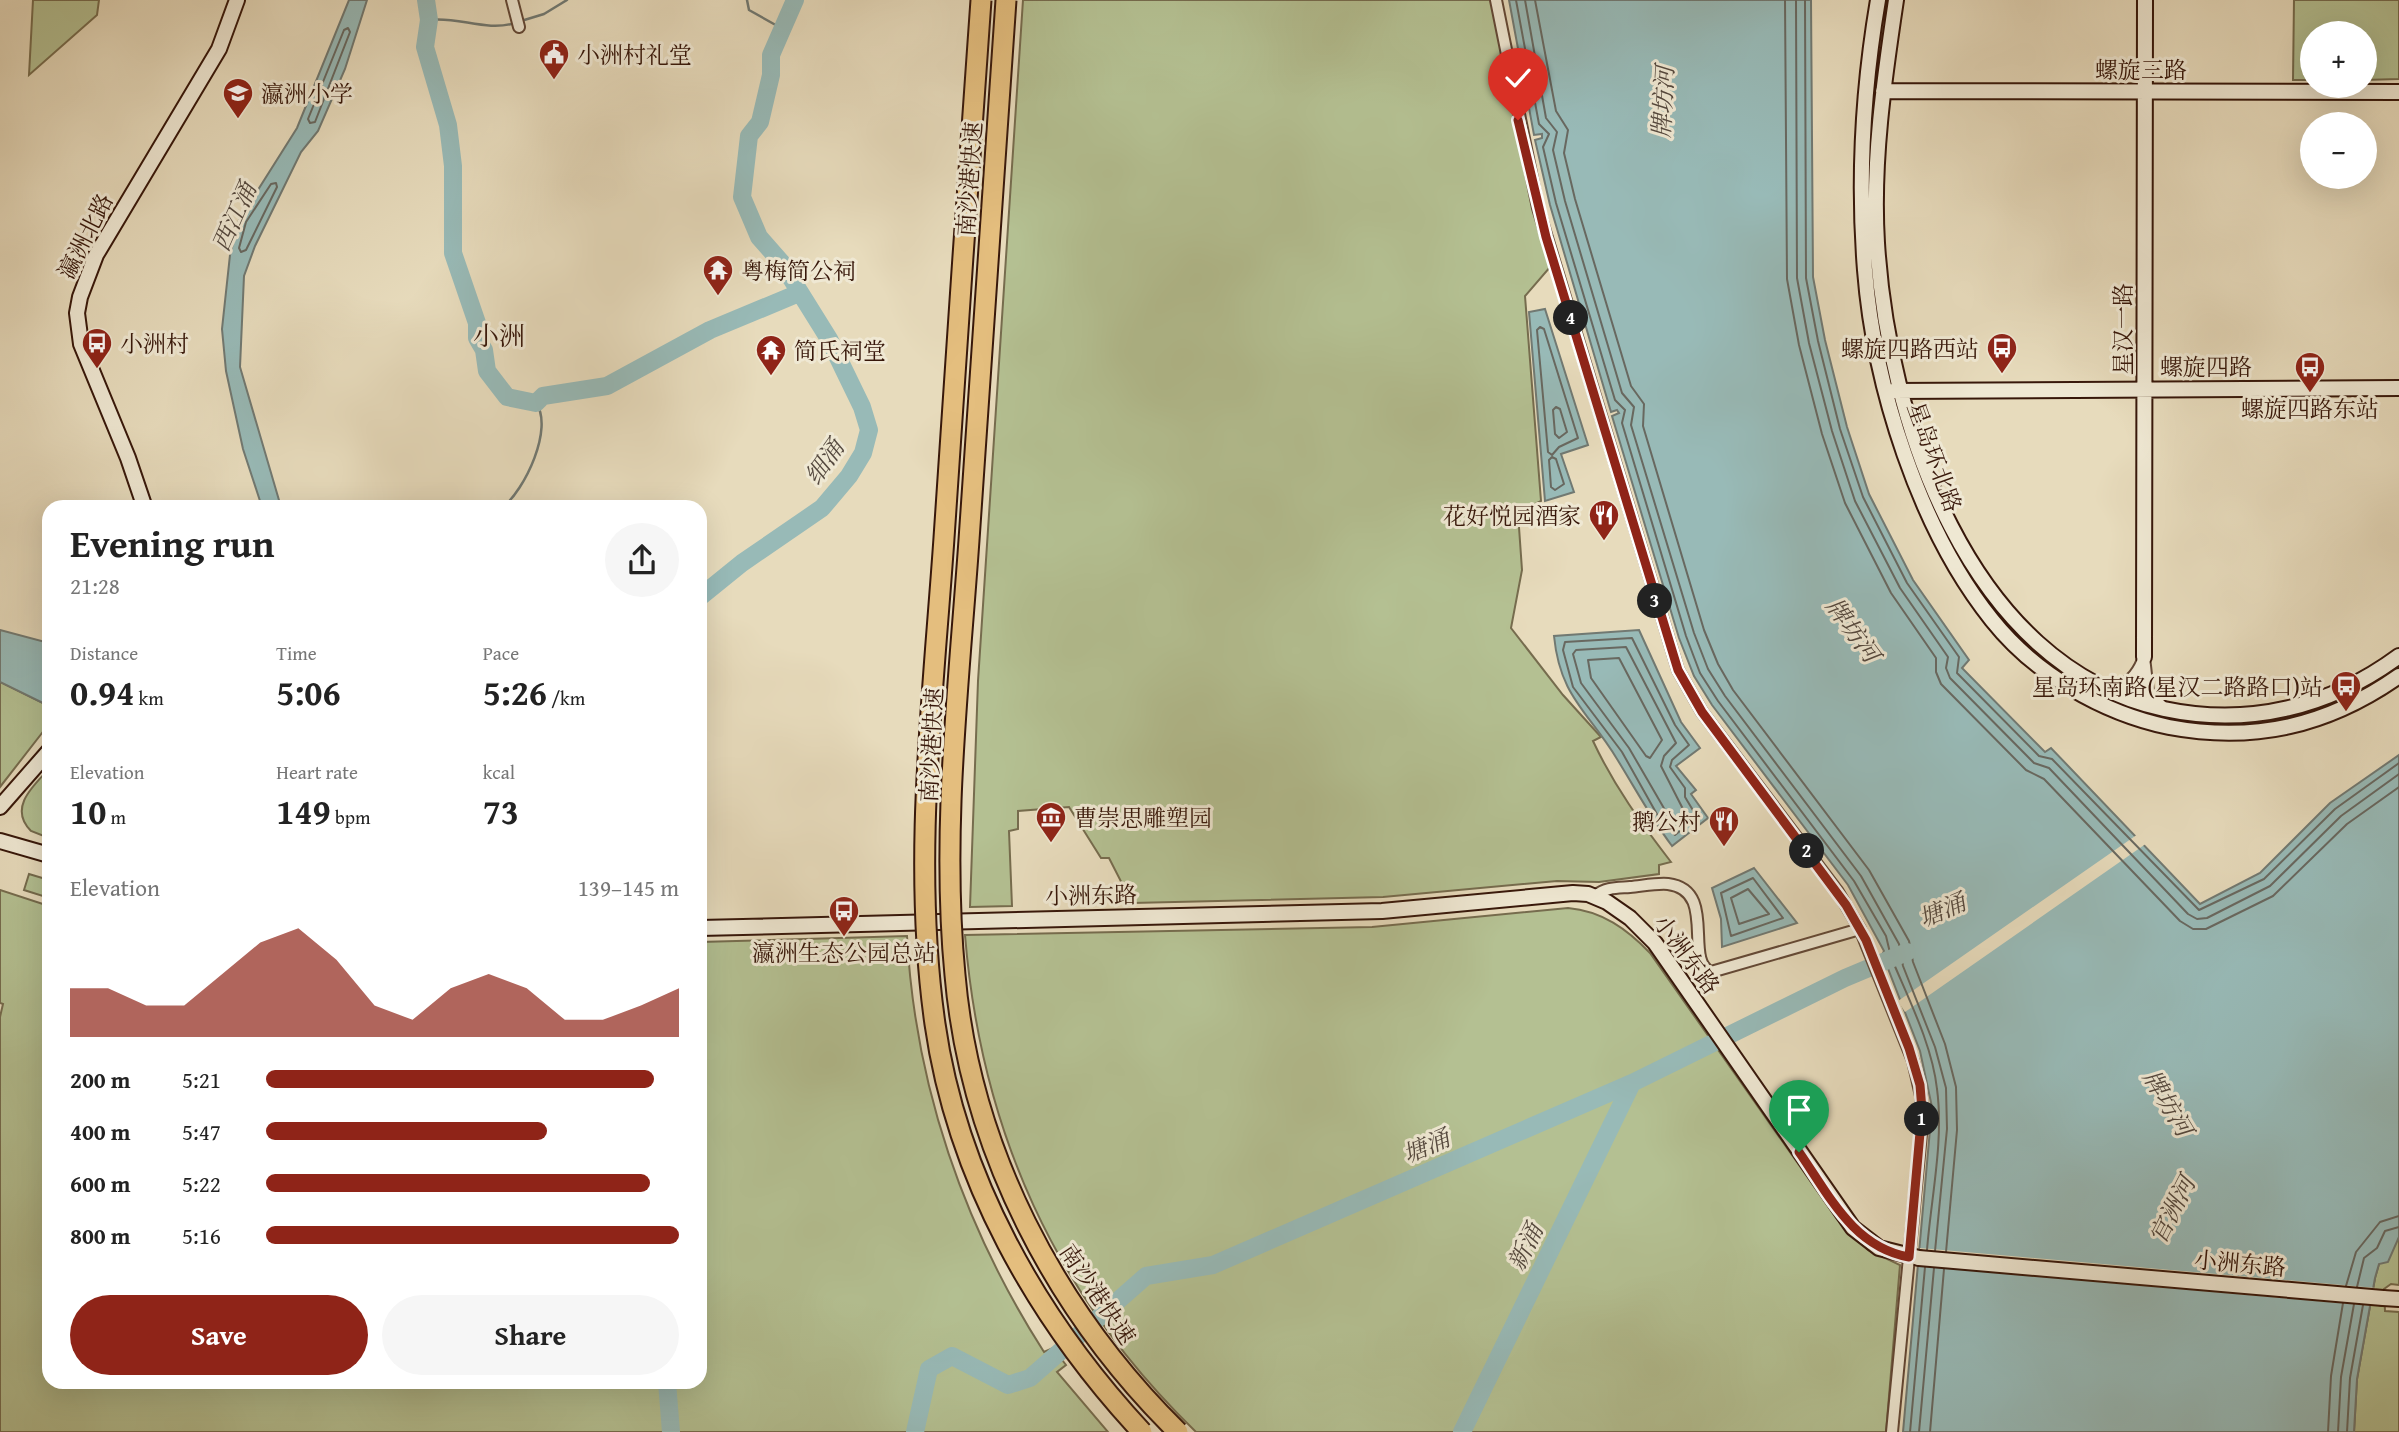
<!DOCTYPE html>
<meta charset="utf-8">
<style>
:root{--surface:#fff;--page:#f6f6f6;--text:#222;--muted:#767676;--accent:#8f2418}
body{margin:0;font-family:"Gentium Book Plus","Noto Serif SC",serif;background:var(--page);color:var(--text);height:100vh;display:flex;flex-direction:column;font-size:26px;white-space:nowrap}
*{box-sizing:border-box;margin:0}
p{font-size:23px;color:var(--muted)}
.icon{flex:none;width:38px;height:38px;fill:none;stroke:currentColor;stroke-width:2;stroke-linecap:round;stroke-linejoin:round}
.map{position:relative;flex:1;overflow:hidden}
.panel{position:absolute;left:42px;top:500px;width:665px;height:889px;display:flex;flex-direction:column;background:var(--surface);border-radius:21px;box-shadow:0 7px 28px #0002}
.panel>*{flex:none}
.buttons{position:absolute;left:2300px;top:21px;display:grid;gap:14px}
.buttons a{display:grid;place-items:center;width:77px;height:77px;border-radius:50%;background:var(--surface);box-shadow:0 7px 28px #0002;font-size:35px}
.pin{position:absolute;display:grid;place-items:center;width:60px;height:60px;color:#fff;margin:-72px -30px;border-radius:50% 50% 50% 0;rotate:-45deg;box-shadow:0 0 7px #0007}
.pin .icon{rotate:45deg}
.km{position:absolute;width:35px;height:35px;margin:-18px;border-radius:50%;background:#222;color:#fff;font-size:19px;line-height:35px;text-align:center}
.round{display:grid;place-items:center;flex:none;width:74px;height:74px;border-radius:37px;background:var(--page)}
.head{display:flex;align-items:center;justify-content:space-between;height:119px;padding:0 28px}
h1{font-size:38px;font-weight:800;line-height:52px}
.metrics{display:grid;grid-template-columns:repeat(3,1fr);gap:10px;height:119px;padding:7px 28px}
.metrics div{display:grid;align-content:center}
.metrics b{font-size:35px;font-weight:800}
.metrics small{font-size:19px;font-weight:400}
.metrics p{font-size:19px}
.chart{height:196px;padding:14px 28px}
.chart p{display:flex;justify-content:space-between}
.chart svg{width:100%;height:126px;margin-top:7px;fill:var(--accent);opacity:.7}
.button{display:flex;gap:14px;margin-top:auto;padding:14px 28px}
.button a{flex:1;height:80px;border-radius:42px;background:var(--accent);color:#fff;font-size:28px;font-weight:800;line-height:80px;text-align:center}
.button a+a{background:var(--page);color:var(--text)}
ul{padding:0 28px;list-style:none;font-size:23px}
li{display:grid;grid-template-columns:112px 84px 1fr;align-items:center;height:52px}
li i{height:18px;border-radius:9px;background:var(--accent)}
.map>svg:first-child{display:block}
.green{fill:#b4c092;stroke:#766c4e;stroke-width:2}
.water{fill:#98bab7;stroke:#717972;stroke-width:2}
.pier{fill:#e7dbbc}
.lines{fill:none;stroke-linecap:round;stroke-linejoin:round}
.shore{stroke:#686860;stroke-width:2}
.stream{stroke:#717972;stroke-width:2.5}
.river{stroke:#98bab7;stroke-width:18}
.street-casing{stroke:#634836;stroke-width:14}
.secondary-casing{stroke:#37170a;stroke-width:18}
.street{stroke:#efe8d3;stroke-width:10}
.secondary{stroke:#efe8d3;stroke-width:14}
.secondary-bridge-casing{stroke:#37170a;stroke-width:18;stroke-linecap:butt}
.highway-bridge-casing{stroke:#37170a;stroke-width:23;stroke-linecap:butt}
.secondary-bridge{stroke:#efe8d3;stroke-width:14}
.highway-bridge{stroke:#e4be7e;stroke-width:19}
.route-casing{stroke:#fff;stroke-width:14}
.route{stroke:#8f2418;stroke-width:9}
.labels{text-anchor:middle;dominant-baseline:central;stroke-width:6;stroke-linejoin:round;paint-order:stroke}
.poi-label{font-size:23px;fill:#37170a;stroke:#efe8d3;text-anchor:start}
.street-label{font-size:23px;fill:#37170a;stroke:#efe8d3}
.water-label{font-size:24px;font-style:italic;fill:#54483e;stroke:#efe8d3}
.quarter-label{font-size:26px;fill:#37170a;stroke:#efe8d3}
</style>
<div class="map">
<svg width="2399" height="1432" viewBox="0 0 2399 1432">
<rect width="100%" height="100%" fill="#e7dbbc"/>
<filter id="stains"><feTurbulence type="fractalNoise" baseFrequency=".00286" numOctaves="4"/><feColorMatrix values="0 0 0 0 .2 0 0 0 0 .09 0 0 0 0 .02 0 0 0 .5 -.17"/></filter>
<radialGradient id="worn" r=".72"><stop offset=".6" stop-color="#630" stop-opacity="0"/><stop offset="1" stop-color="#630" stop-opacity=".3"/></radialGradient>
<path class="green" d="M33,0H99L97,15L29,75Z
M1023,0H1493L1551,266L1525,296L1541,501L1518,513L1522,570L1511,628L1563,695L1601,737L1593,741C1614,786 1641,823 1671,862L1659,865V874L1599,882L1557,881L1383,897L1132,903L1109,858H1101L1069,807L1018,811V829L1009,831L1012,906L970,907L978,681Z
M2294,0H2399V79L2364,80V33H2312V80H2293Z
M0,682L49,706V724L0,787Z
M49,769V838L31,831C8,808 33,786 49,769Z
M29,874L49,880V898L24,890Z
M0,890L49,906V1382H700V942L907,936C915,1086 964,1227 1044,1352L1053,1348L1066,1365L1057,1372L1108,1432H0V1017L3,1004L0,1003Z
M1568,908C1602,911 1627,929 1650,953L1837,1219L1868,1250L1900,1265L1886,1432H1196C1055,1295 981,1131 965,935L1372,927Z
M2399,1237V1285L2391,1284L2384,1289L2385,1311L2399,1312V1432H2354L2357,1379L2375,1278L2379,1264Z"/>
<path class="water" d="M349,0H367L345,69L318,131L301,152L255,246L244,276L240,367L281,507H262L243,449L226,371L222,329L230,255L239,220L297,128Z
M1509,0H1811L1813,277L1825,340L1847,427L1869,494L1913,580L1969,660L1962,668L2045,752L2051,748L2200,904L2260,873L2330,803L2399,755V1237L2388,1262L2379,1264L2375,1278L2357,1379L2354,1432H1903L1932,1107L1920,1051L1885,961L1863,965L1881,957L1884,951L1848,885L1712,705L1694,676L1679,638L1612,416L1619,413L1617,410L1611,412L1550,205L1535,140L1542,138V134L1534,135Z
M1545,309L1588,445L1561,454L1574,492L1545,501L1529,312Z
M0,630L49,643V706L0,682Z
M1639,630L1681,722L1700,748L1676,766L1696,790L1691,794L1708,818L1672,846C1651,818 1635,788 1617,759C1588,711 1560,697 1554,636Z
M1754,868L1797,923L1722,947L1721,919L1712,888Z"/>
<path class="pier" d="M2138,834L2147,843L1905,1012L1898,1001Z
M1920,1248L2376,1288L2373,1306L1918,1266Z"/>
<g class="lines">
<path class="shore" d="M1516,0L1539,124L1549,134L1543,147L1556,203L1615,400L1625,410L1622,423L1686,636L1700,673L1718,701L1854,881L1886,936L1891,957C1908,998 1932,1044 1937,1089C1944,1141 1931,1198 1927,1250
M1525,0L1546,118L1557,132L1553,150L1565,201L1622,393L1634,407L1631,425L1694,633L1708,669L1725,696L1861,876L1899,944L1903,966L1935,1047L1946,1088L1947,1129L1935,1251
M1535,0L1556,111L1568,130L1564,153L1575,199L1631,386L1644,404L1643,426L1704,630L1718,664L1733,690L1869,870L1909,941L1913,962L1945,1044L1956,1087L1957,1130L1946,1252
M1785,0L1787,279L1799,345L1822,434L1845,503L1891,593L1936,658V672L1941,684L2026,770L2044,779L2180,921L2193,929H2206L2273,896L2347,824L2399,787
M1796,0L1797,278L1809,343L1832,431L1855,501L1900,588L1948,657L1946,668L1950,678L2034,763L2049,768L2188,914L2197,919L2207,918L2270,886L2341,816L2399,774
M1805,0L1806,278L1818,341L1840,429L1863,497L1907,583L1959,657L1957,673L2039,756L2052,759L2199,910L2264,879L2335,809L2399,763
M348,28L350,32L315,122L310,123L308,119L344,30Z
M276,183L277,187L246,250L241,252L239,248L246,222L271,184Z
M1540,327L1544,329L1578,438L1559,447L1552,455L1548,452L1537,330Z
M1556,407L1560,409L1567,432L1559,438L1555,434L1553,410Z
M1552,457L1556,459L1564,484L1555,490L1551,487L1549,460Z
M1632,638L1675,725L1689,745L1672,760L1670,767L1685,788V797L1697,817L1675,835L1658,816L1622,752L1573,687L1563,650L1565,642Z
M1626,647L1676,743L1664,756L1661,766L1685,813L1676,822L1665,810L1629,748L1581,683L1573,654L1576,650Z
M1619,658L1662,740L1650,758L1646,756L1591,678L1588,660Z
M1753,878L1783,918L1731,936L1721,893Z
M1748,889L1769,914L1739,924L1731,898Z
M2346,1286L2356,1252L2380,1222L2399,1216
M2357,1287L2364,1258L2377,1248L2385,1231L2399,1227
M1910,1432L1925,1267
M1919,1432L1934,1268
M1930,1432L1944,1269
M2328,1432L2331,1376L2343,1303
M2338,1432L2341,1377L2354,1304
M2347,1432L2350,1378L2363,1305"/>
<path class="stream" d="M747,0L749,10L781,28
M429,20C458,16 486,32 515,23
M521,21L544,14L567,0
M502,508C525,490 554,428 536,403"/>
<path class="river" d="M426,0L429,20L425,47L448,125L453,166V253L477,323V338L484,350L487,371L507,397L536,403L543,396L607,386L710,330L799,293
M700,597L742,563L822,508L849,476L863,453L869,430L862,407L829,339L781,262L759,237L742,197L749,136L760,122L771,75V55L795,0
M667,1382L671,1432
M915,1432L929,1369L952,1356L1008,1385L1030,1378L1146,1276L1213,1265L1632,1083L1845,978L1907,952
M1462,1432L1632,1083"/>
<g class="street-casing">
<path id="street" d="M512,0L519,27
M1496,0L1538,208L1678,670L1702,712L1838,892L1860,929L1913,1061L1921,1096L1922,1124L1892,1432
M2144,657L2148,692L2162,706
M2109,687C2128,685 2136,677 2143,660
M1595,896C1606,887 1617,888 1630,887C1642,886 1656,883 1668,884C1718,890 1683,961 1711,972L1860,929"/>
</g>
<g class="secondary-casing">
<path id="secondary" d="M1878,0C1863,88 1858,182 1865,270C1874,386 1919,529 1992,620C2035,674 2102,713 2169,727C2254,743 2328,726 2399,676
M1896,0C1884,80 1872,162 1877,243C1888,419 1967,666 2164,709C2249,727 2330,707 2399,656
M1883,91L2399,92
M1893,391L2399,388
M145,508L128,458L81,344L77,313L80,297L96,255L219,49L237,0
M2144,657L2145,0
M0,807L49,751
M0,841L49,855
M700,928L1382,911L1573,893L1588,894L1607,902L1630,918L1655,943L1853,1228L1879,1248L1919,1258
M2383,1298L2399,1299"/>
</g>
<use href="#street" class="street"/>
<use href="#secondary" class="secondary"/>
<g class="secondary-bridge-casing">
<path id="secondary-bridge" d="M1919,1258L2383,1298"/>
</g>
<g class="highway-bridge-casing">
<path id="highway-bridge" d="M981,0C968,179 956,359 944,538C933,699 912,863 935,1024C957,1178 1037,1319 1142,1432
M1006,0C994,180 981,360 969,540C959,684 941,831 955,975C970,1148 1055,1311 1178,1432"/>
</g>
<use href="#secondary-bridge" class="secondary-bridge"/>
<use href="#highway-bridge" class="highway-bridge"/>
</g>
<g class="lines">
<g class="route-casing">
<path id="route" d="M1518,120L1546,237L1678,670L1702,712L1846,905L1866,940L1909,1048L1920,1085L1922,1110L1909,1257C1853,1247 1829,1195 1799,1152"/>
</g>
<use href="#route" class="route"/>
</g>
<defs>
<g id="civic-pin" transform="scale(1.575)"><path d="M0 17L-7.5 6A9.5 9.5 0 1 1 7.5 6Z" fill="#8f2418" stroke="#efe8d3"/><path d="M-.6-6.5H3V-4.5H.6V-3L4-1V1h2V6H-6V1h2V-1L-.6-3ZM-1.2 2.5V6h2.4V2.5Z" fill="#fff"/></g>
<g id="school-pin" transform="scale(1.575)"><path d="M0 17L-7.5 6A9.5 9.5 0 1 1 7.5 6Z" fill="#8f2418" stroke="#efe8d3"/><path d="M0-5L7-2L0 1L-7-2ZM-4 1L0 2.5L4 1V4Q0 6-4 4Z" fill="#fff"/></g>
<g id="temple-pin" transform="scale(1.575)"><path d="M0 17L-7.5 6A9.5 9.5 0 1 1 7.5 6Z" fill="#8f2418" stroke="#efe8d3"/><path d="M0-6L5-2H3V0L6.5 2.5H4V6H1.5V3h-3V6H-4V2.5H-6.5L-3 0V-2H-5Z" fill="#fff"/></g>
<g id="bus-pin" transform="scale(1.575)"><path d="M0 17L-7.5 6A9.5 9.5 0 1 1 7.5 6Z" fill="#8f2418" stroke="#efe8d3"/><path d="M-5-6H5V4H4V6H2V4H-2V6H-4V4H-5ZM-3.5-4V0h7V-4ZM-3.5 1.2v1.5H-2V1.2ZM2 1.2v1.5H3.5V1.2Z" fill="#fff"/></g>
<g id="restaurant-pin" transform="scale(1.575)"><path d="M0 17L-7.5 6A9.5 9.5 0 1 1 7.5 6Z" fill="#8f2418" stroke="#efe8d3"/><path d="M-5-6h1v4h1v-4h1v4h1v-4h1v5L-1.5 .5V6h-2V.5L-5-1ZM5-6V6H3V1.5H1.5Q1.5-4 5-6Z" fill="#fff"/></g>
<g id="museum-pin" transform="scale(1.575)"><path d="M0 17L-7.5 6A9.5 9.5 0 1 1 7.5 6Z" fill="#8f2418" stroke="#efe8d3"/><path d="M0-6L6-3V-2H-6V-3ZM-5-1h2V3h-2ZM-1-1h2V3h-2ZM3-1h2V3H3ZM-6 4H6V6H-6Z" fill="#fff"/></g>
</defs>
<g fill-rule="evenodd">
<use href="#civic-pin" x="554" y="54"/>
<use href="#school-pin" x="238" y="93"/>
<use href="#temple-pin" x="718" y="270"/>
<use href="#bus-pin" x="97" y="343"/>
<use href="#bus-pin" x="2002" y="348"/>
<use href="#temple-pin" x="771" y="350"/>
<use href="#bus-pin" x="2310" y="367"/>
<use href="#restaurant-pin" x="1604" y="515"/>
<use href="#bus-pin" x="2346" y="686"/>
<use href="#museum-pin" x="1051" y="817"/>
<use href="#restaurant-pin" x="1724" y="821"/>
<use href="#bus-pin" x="844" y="911"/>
</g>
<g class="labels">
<g class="poi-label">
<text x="577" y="54">小洲村礼堂</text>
<text x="261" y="93">瀛洲小学</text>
<text x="741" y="270">粤梅简公祠</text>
<text x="120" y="343">小洲村</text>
<text x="1979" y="348" text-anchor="end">螺旋四路西站</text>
<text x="794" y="350">简氏祠堂</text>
<text x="2310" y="408" text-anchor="middle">螺旋四路东站</text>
<text x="1581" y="515" text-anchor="end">花好悦园酒家</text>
<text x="2323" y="686" text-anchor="end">星岛环南路(星汉二路路口)站</text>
<text x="1074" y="817">曹崇思雕塑园</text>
<text x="1701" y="821" text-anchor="end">鹅公村</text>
<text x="844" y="952" text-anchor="middle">瀛洲生态公园总站</text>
</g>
<g class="street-label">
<text x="2141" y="69">螺旋三路</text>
<text transform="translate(969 179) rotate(-86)">南沙港快速</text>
<text transform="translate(85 236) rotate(-63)">瀛洲北路</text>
<text transform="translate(2122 329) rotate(-90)">星汉一路</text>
<text x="2206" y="366">螺旋四路</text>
<text transform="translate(1935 457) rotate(70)">星岛环北路</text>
<text transform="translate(931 745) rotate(-87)">南沙港快速</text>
<text transform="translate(1091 895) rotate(-1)">小洲东路</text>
<text transform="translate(1687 954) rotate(53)">小洲东路</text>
<text transform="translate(2240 1263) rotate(5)">小洲东路</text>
<text transform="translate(1098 1294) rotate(56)">南沙港快速</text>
</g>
<g class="water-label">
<text transform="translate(1663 102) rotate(-87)">牌坊河</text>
<text transform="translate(234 217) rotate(-66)">西江涌</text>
<text transform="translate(824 462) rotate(-55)">细涌</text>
<text transform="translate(1853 630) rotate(54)">牌坊河</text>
<text transform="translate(1942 910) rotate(-23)">塘涌</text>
<text transform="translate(2168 1103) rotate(59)">牌坊河</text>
<text transform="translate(1426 1146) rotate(-23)">塘涌</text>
<text transform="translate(2172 1210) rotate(-63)">官洲河</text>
<text transform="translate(1525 1247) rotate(-64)">新涌</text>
</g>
<g class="quarter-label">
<text x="499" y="335">小洲</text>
</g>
</g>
<rect width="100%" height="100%" filter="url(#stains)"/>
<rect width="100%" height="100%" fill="url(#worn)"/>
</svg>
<div class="buttons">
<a>+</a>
<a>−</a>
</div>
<div class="pin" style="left:1799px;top:1152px;background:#1e9e55"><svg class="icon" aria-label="arrive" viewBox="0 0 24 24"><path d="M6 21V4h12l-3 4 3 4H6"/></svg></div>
<div class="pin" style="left:1518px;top:120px;background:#d93025"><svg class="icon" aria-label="check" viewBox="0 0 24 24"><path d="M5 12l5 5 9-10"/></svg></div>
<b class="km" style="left:1922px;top:1119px">1</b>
<b class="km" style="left:1807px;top:851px">2</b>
<b class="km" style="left:1655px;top:601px">3</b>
<b class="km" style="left:1571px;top:318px">4</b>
<section class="panel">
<div class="head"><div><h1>Evening run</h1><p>21:28</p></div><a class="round"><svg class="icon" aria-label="share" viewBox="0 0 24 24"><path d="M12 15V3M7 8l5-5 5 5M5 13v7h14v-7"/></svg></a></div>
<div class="metrics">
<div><p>Distance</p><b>0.94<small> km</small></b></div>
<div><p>Time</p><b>5:06</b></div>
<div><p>Pace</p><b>5:26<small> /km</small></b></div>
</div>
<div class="metrics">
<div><p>Elevation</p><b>10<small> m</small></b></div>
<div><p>Heart rate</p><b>149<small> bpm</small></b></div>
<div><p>kcal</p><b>73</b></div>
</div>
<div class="chart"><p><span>Elevation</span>139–145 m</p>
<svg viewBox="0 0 160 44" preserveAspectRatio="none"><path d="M0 44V27L10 27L20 33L30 33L40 22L50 11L60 6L70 17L80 33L90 38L100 27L110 22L120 27L130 38L140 38L150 33L160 27V44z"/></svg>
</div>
<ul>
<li><b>200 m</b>5:21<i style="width:94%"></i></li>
<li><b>400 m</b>5:47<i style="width:68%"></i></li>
<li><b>600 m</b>5:22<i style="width:93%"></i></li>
<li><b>800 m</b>5:16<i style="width:100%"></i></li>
</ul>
<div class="button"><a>Save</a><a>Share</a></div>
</section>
</div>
